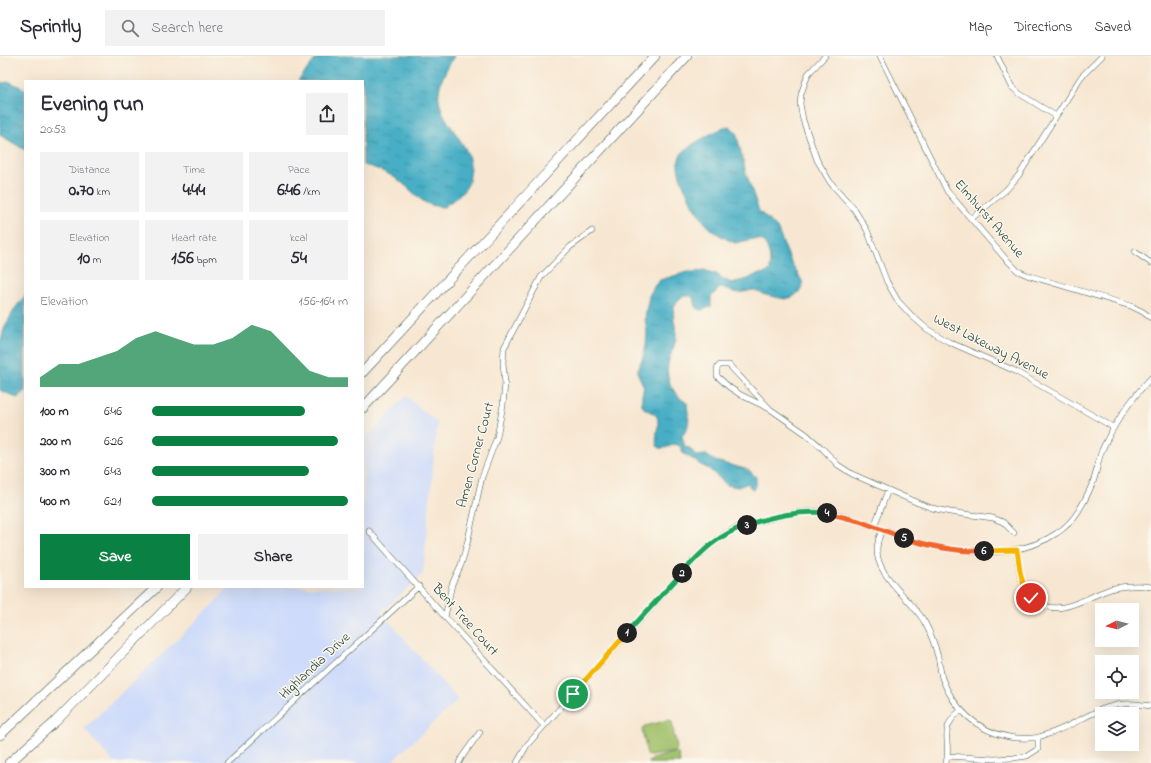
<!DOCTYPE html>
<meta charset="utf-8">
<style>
:root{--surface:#fff;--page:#f2f2f3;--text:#2b2b33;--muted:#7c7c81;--line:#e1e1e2;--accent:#0b8043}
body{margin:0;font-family:"Indie Flower",sans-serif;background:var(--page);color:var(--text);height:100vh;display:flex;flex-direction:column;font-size:15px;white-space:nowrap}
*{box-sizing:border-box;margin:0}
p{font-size:13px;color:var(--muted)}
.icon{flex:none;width:22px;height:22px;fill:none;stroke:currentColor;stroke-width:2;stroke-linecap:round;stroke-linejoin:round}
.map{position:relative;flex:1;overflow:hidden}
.panel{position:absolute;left:24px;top:24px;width:340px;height:508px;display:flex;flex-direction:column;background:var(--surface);border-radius:0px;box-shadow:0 4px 16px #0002}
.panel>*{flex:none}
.needle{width:26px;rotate:264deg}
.tools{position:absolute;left:1095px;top:547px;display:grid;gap:8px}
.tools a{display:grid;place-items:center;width:44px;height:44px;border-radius:0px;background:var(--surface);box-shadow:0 4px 16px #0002;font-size:20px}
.pin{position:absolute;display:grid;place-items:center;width:34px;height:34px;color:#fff;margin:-17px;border:2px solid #fff;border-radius:50%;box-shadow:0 1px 4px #0007}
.km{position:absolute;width:20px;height:20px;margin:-10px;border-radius:50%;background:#222;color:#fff;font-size:11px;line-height:20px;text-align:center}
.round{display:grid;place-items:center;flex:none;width:42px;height:42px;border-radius:0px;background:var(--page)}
.overview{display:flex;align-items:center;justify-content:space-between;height:68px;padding:0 16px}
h1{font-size:22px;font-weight:800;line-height:30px}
.figures{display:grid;grid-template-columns:repeat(3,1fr);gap:6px;height:68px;padding:4px 16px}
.figures div{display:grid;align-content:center;border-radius:0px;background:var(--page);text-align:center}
.figures b{font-size:17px;font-weight:800}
.figures small{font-size:11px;font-weight:400}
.figures p{font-size:11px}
.chart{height:112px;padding:8px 16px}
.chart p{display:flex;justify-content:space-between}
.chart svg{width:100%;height:72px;margin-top:4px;fill:var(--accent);opacity:.7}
.action{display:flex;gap:8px;margin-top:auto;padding:8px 16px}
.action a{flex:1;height:46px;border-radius:0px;background:var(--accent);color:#fff;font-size:16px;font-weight:800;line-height:46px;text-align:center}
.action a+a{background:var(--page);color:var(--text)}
ul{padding:0 16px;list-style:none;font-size:13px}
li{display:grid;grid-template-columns:64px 48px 1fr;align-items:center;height:30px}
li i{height:10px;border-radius:5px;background:var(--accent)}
header{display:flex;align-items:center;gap:24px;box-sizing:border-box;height:56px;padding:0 20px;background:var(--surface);border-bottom:1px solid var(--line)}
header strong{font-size:19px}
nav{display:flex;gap:22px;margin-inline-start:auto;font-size:14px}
.search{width:280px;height:36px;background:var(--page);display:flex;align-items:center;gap:10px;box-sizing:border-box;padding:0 14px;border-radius:0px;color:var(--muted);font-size:15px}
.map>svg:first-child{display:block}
.built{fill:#cedbfa}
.green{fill:#9fc069;stroke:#5f7e4e}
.water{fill:url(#water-ripples);stroke:#32767c}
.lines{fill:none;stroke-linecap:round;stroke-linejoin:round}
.street-casing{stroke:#3f564c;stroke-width:6}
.highway-casing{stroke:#3f564c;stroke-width:10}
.street{stroke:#fff;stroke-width:5}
.highway{stroke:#fff;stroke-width:9}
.split-1-casing{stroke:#fff;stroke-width:8}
.split-2-casing{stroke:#fff;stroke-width:8}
.split-3-casing{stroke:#fff;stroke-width:8}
.split-4-casing{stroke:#fff;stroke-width:8}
.split-5-casing{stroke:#fff;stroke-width:8}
.split-6-casing{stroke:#fff;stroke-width:8}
.split-7-casing{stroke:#fff;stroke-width:8}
.split-1{stroke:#f5b400;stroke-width:5}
.split-2{stroke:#22a559;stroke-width:5}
.split-3{stroke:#22a559;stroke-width:5}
.split-4{stroke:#22a559;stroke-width:5}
.split-5{stroke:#f0652b;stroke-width:5}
.split-6{stroke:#f0652b;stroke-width:5}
.split-7{stroke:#f5b400;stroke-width:5}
.labels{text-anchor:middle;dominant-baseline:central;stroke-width:3;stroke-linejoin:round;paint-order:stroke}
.street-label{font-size:14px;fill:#1f3d34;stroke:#fbf7ec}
</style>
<header>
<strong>Sprintly</strong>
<div class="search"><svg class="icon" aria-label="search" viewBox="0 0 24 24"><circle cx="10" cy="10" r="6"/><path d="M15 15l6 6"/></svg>Search here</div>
<nav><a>Map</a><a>Directions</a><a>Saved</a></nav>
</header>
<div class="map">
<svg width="1151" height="707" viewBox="0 0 1151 707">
<defs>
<pattern id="water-ripples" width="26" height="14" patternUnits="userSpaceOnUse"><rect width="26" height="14" fill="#46aec5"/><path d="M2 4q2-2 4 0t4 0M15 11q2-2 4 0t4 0" fill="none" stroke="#3a8fa1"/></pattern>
</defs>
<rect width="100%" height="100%" fill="#fbf7ec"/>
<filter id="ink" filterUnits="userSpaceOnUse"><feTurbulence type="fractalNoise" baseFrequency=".025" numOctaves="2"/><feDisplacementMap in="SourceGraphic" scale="8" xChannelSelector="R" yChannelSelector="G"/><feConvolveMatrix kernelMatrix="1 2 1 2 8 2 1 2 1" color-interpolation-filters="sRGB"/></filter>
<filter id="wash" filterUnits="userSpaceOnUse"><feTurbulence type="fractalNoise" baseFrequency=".012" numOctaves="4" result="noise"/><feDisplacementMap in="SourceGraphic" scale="16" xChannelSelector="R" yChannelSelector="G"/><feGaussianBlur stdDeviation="0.9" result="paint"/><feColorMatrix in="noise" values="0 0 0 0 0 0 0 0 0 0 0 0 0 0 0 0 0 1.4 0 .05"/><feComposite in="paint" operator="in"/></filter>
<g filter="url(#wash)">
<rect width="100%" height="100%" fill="#f7e7d2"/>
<path class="built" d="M406,340L437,367L423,518L381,556L458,644L390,707H114L84,673L210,552L229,531H363V386Z"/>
<path class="green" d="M669,664L672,666L674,677L672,680L675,681L677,692L674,696L650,700L647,699L645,688L647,686L644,685L642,673L645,670Z
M676,696L679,699L680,707H649V706L652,703Z"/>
<path class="water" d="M318,0H454C446,14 435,32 440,49C445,65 457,78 465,92C471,103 473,123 465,133C460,140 451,145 444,151C424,150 421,143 407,131C395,120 379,112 363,109V25H298Z
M10,26L25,33V94L0,79V27Z
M729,70L736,76L746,117L759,155L777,172L791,206L802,225L803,230L800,235L793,241L785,243L766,239L753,234L739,237L732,236L728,233L720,232L711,241V251L701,254L697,252L692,240H683C667,251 676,265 676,280C676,288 671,296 669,304C664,321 672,338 687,347C688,361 692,368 682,380L685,391L690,392L696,400L706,399L715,405L749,414L756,421V430L753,434L751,433L748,427L738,431L727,429L709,413L699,408L691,402L684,398L680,390L675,388C644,404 662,371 657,361C654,356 646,355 642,350V339L644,331L638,318V312L643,301L646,289L647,276L645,262L649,240L655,229L660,224L687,216H695L704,214L716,218L722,222L731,227L748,223L755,219L766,217L770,213C770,202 770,192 762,184L754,183L735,187C726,183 716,178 709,171C699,162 677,122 678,109C678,107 679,103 680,100C687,89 717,74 729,70Z
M25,240V336L17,342L0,334V287L5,270L16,251Z"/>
</g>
<g filter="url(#ink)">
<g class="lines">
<g class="street-casing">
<path id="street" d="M825,0L808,18L801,38L800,48L803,64L817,104L830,126L854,153L867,174L887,226L898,245L912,260L927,273L949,286L1013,314L1113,371
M880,0L947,135L1004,201L1018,215L1027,219L1131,250L1143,256L1151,262
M997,0L1012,31L1020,38L1056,60
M971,163L1006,134L1019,119L1081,21L1102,0
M1135,196L1151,207
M770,353L729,309H720L717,312V320L729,331L741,339L770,353L806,378L823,393L838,409L852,418L918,447L932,452L950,456L993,462L1003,466L1014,477
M874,471L888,434
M369,475L445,561L544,670
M882,475C881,478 878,482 878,486C870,518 912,542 925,567C931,578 935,589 938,601C940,608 940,615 942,622C953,652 977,675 1009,681C1021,683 1034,683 1045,679C1078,670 1100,645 1136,648C1141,649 1146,649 1151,650
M1017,494C1018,506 1019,518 1023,530C1025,536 1031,542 1037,546C1061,563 1090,538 1114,532C1125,530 1140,529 1151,531
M445,561L452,528L461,509L467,488L482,421L497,381L503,349L505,327L503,307L504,292L541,221L570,191L592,175
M947,700L994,703L1013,702L1027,700L1038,693V681
M227,707L419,530
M459,707L462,701L480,676
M517,707L527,689L544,670L693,505C705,494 716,483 730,475C741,469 754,467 765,464C787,458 807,453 830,457C848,460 865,468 882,474C934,494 1008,510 1057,477C1075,466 1085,445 1093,426C1097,416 1098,404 1102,394C1114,368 1131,343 1151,322
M946,707C952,684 937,674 961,654"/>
</g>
<g class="highway-casing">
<path id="highway" d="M363,316L655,0
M363,352L687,0
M0,679L157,531
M9,707L55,666L187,531"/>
</g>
<use href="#street" class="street"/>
<use href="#highway" class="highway"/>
</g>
</g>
<g class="lines" filter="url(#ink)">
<g class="split-1-casing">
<path id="split-1" d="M573,638L627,577"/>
</g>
<g class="split-2-casing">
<path id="split-2" d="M627,577L682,517"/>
</g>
<g class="split-3-casing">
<path id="split-3" d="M682,517C703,494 718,479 747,469"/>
</g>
<g class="split-4-casing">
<path id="split-4" d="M747,469C773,460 800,454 827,457"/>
</g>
<g class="split-5-casing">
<path id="split-5" d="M827,457L859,465L904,482"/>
</g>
<g class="split-6-casing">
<path id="split-6" d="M904,482C929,490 958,496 984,495"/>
</g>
<g class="split-7-casing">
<path id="split-7" d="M984,495L1017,494L1020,515L1024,531L1031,542"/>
</g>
<use href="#split-1" class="split-1"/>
<use href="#split-2" class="split-2"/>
<use href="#split-3" class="split-3"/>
<use href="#split-4" class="split-4"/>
<use href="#split-5" class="split-5"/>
<use href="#split-6" class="split-6"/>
<use href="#split-7" class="split-7"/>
</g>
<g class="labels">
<g class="street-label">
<text transform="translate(989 163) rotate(49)">Elmhurst Avenue</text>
<text transform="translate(991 291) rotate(27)">West Lakeway Avenue</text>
<text transform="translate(476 399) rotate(-75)">Amen Corner Court</text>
<text transform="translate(465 564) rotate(48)">Bent Tree Court</text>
<text transform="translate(315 610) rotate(-43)">Highlandia Drive</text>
</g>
</g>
</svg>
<div class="tools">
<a><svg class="needle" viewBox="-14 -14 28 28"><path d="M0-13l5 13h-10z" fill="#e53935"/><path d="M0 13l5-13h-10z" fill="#7c7c81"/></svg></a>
<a><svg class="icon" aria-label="locate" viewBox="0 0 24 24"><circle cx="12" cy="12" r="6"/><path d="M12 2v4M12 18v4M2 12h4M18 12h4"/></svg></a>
<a><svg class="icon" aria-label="layers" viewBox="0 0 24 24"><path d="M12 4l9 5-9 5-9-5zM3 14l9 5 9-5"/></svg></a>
</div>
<div class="pin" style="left:573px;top:638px;background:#1e9e55"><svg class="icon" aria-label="arrive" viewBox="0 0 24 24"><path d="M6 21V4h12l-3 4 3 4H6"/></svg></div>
<div class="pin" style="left:1031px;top:542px;background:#d93025"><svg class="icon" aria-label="check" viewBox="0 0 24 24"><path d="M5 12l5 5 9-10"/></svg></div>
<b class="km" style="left:627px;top:577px">1</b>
<b class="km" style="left:682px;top:517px">2</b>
<b class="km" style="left:747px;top:469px">3</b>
<b class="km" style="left:827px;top:457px">4</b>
<b class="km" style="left:904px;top:482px">5</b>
<b class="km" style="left:984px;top:495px">6</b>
<section class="panel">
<div class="overview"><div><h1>Evening run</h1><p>20:53</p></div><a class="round"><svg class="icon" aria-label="share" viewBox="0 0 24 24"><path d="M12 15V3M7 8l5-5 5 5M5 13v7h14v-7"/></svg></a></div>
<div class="figures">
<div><p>Distance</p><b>0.70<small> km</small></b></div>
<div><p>Time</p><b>4:44</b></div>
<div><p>Pace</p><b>6:46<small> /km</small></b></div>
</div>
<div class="figures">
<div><p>Elevation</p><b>10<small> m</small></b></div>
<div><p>Heart rate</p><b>156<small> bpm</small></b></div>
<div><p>kcal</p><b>54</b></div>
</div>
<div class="chart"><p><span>Elevation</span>156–164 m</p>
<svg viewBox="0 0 160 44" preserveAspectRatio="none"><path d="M0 44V38L10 30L20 30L30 26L40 22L50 14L60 10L70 14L80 18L90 18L100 14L110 6L120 10L130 22L140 34L150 38L160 38V44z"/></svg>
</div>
<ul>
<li><b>100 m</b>6:46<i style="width:78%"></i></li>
<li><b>200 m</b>6:26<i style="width:95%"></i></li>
<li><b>300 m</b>6:43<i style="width:80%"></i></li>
<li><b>400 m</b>6:21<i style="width:100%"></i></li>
</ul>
<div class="action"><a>Save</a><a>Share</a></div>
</section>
</div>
